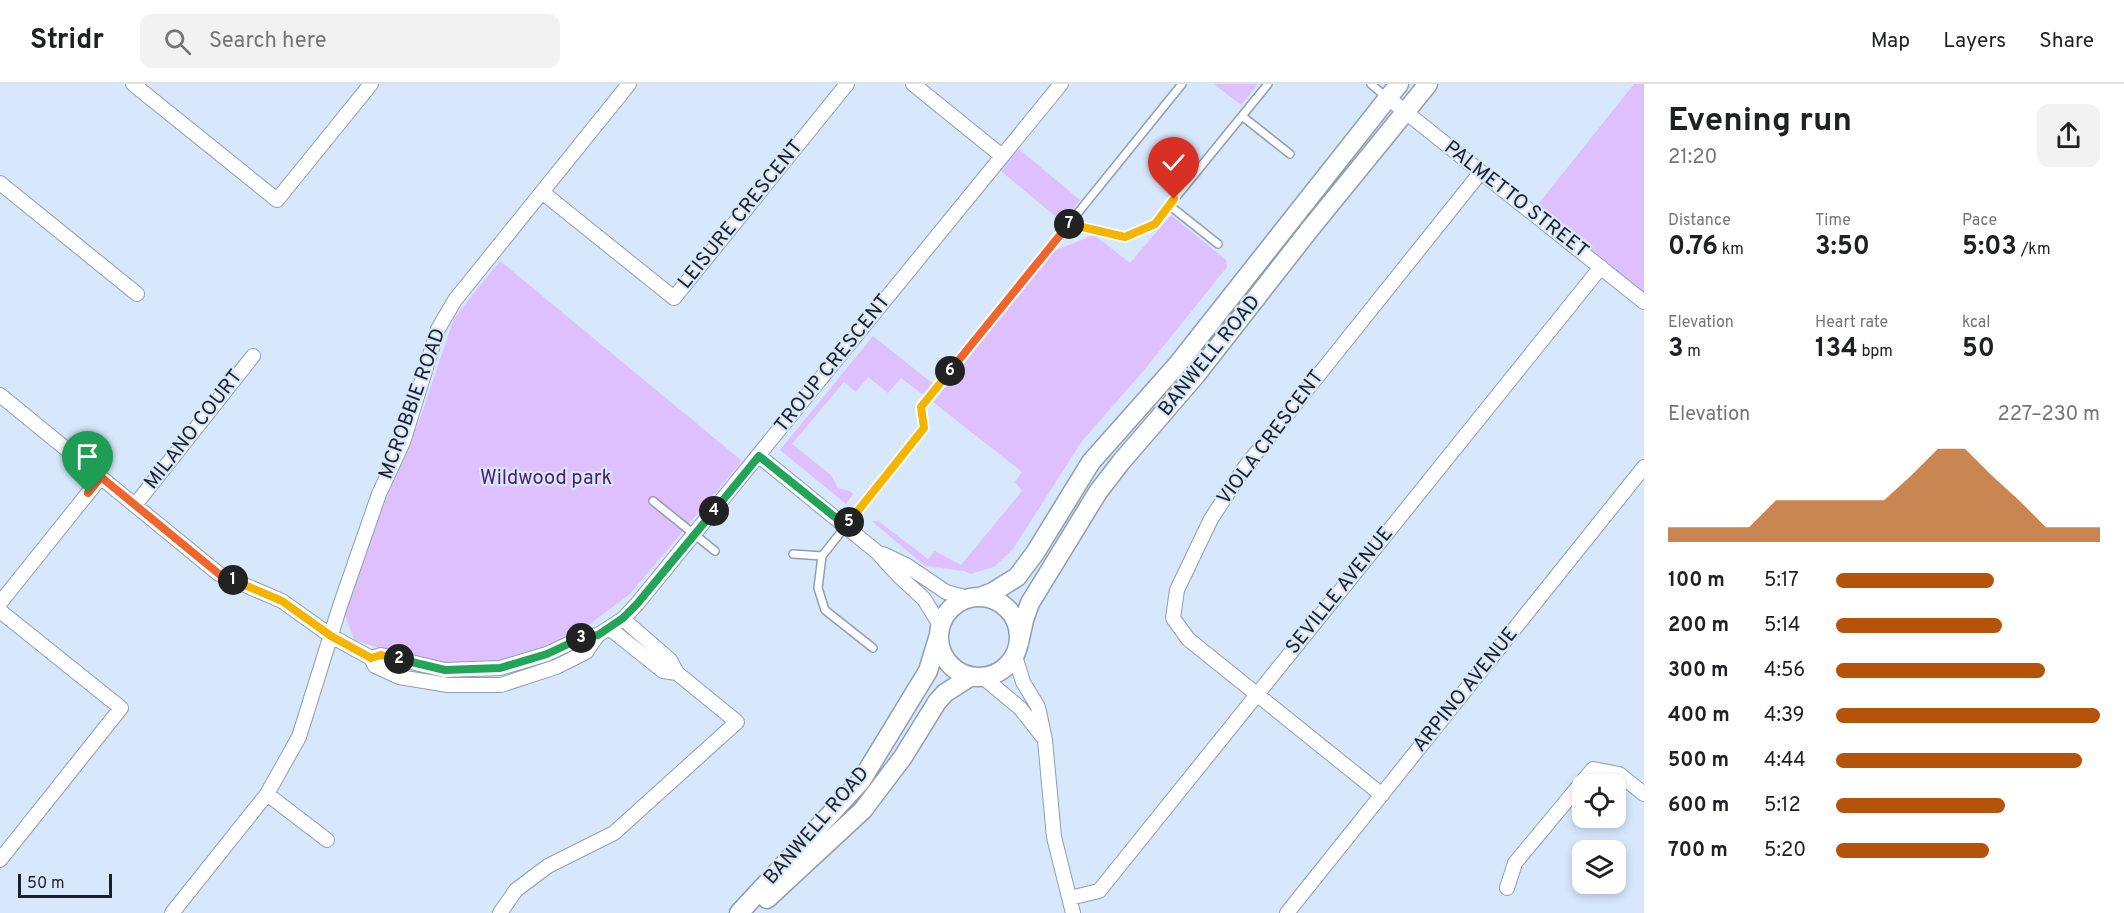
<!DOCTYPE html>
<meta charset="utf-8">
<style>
:root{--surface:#fff;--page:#f2f2f2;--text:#202124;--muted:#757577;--line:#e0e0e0;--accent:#b45309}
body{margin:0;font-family:Overpass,sans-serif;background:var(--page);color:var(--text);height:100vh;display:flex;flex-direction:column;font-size:22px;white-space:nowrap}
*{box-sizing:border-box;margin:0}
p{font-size:20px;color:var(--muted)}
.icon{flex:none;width:33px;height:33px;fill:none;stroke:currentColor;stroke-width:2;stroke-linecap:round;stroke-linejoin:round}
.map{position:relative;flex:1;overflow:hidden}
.drawer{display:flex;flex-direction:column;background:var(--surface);width:480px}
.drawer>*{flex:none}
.buttons{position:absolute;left:1572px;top:690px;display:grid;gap:12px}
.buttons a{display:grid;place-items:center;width:54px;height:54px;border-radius:12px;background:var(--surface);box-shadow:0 3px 9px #0003;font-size:30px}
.scale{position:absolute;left:18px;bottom:15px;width:94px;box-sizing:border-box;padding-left:6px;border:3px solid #1a2027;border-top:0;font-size:16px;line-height:21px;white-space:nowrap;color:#1a2027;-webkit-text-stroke:4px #d7e7fc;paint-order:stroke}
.pin{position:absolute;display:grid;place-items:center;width:51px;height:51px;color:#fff;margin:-62px -26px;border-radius:50% 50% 50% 0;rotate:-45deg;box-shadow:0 0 6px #0007}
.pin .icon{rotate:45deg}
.km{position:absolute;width:30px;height:30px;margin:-15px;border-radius:50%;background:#222;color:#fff;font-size:16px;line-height:30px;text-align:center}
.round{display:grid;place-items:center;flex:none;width:63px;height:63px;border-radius:12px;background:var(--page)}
.overview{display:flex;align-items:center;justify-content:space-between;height:102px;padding:0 24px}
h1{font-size:33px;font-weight:700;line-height:45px}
.stats{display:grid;grid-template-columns:repeat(3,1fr);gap:9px;height:102px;padding:6px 24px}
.stats div{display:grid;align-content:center}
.stats b{font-size:26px;font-weight:700}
.stats small{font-size:16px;font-weight:400}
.stats p{font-size:16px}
.chart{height:168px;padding:12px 24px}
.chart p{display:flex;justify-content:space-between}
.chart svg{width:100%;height:108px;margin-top:6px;fill:var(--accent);opacity:.7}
ul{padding:0 24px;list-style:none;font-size:20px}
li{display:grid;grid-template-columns:96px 72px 1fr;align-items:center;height:45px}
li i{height:15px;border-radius:8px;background:var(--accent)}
header{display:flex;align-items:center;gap:36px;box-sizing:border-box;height:84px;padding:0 30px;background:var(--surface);border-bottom:2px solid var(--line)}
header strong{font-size:28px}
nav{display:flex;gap:33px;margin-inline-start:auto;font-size:21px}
.search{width:420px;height:54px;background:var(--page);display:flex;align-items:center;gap:15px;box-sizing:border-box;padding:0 21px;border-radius:12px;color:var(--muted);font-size:22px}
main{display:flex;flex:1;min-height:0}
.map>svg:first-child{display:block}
.green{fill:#dfc0fe}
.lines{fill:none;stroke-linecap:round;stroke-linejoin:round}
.service-casing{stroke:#8f9eb1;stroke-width:10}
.minor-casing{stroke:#8f9eb1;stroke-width:16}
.secondary-casing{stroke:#8f9eb1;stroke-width:21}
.service{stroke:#fff;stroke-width:7}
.minor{stroke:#fff;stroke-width:14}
.secondary{stroke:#fff;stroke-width:18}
.split-1-casing{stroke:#fff;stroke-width:12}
.split-2-casing{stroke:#fff;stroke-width:12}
.split-3-casing{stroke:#fff;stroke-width:12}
.split-4-casing{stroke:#fff;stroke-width:12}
.split-5-casing{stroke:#fff;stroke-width:12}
.split-6-casing{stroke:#fff;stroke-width:12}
.split-7-casing{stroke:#fff;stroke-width:12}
.split-8-casing{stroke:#fff;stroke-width:12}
.split-1{stroke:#f0652b;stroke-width:8}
.split-2{stroke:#f5b400;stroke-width:8}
.split-3{stroke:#22a559;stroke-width:8}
.split-4{stroke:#22a559;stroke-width:8}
.split-5{stroke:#22a559;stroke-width:8}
.split-6{stroke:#f5b400;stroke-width:8}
.split-7{stroke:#f0652b;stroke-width:8}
.split-8{stroke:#f5b400;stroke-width:8}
.labels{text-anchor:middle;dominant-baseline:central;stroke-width:4.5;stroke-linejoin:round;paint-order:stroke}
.street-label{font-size:20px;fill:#1a2027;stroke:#d7e7fc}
.park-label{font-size:20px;fill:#4e1b72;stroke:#d7e7fc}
</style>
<header>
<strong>Stridr</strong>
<div class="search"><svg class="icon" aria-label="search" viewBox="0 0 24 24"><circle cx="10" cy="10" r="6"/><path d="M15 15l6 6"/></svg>Search here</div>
<nav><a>Map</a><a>Layers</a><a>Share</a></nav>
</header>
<main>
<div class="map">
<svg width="1644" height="829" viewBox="0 0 1644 829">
<rect width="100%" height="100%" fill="#d7e7fc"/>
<path class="green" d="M1214,0H1258L1241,21Z
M1634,0H1644V209L1536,123Z
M1019,65L1080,116L1062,138L1001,87Z
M1171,131L1226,176L1227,183L1145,285L1082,357L1013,465L994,483L970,490L965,487L925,482L872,437H878L928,475L935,467L961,481L1022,407L1015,398L1022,388L933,318L1054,167L1094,151L1130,179Z
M500,177L742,377L630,510L566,558L489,582L415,575L354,556L345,531L381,427L422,329L454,234Z
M873,252L932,299L926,308L922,310L901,294L888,309L868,293L856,308L844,298L792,360L831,391L838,404L850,407L853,410L846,420L780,366Z"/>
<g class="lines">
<g class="service-casing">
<path id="service" d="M1371,0L1386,13
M1242,32L1290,70
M1169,121L1218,160
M1070,139L1125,153L1154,140L1268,0
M653,417L715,467
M793,470L822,472
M873,564L825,526L818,504L822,472L924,344L921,323L1182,0"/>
</g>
<g class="minor-casing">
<path id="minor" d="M133,0L277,116L371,0
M913,0L1002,72
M1388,14L1644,218
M0,99L137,210
M542,108L674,214L847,0
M0,311L219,490L282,517L331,552L371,574
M759,372L877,468L898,491L924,515L940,541
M135,421L253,272
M883,470L906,481L946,508L968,514
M0,519L101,393
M0,527L121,624L0,776
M609,544L663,587L677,589
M1015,572L1023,598L1038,623L1045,656L1054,753L1073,829
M371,574L375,582L399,593L448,601H501L556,583L586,568L598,551L623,535L637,520L1061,0
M371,574L381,571L445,586L500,584L547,570L581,554L598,551
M984,594L1020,624L1042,652
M267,710L327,756
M1382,711L1188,555L1173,534L1177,506L1211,435L1245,383L1481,88
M1507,804L1515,779L1593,685L1619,690L1644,710
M1070,814L1099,807L1601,183
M172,829L267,710L299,653L340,522L379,410L403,358L438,245L455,216L629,0
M500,829L516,806L548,782L614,749L737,638L677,589L670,576L623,535
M1287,829L1644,383"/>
</g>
<g class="secondary-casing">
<path id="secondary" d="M982,512L993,508L1017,493L1035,469L1091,378L1177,281L1399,0
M939 553a40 40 0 1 1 80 0a40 40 0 1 1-80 0Z
M1019,559L1024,536L1030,519L1098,408L1121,378L1196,291L1310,145L1428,0
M767,815L863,726L903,673L937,618L945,609L970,593
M739,829L861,697L928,587L938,554"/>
</g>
<use href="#service" class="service"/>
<use href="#minor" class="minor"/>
<use href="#secondary" class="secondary"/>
</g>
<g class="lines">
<g class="split-1-casing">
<path id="split-1" d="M88,409L101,393L219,490L233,496"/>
</g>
<g class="split-2-casing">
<path id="split-2" d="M233,496L282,517L331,552L371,574L381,571L399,575"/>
</g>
<g class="split-3-casing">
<path id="split-3" d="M399,575L445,586L500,584L547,570L581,554"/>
</g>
<g class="split-4-casing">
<path id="split-4" d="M581,554L598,551L623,534L637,520L714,427"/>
</g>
<g class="split-5-casing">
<path id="split-5" d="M714,427L759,372L846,442L849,438"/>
</g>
<g class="split-6-casing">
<path id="split-6" d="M849,438L924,344L921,323L950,287"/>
</g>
<g class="split-7-casing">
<path id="split-7" d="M950,287L1069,140"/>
</g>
<g class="split-8-casing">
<path id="split-8" d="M1069,140L1125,153L1155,140L1174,115"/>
</g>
<use href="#split-1" class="split-1"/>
<use href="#split-2" class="split-2"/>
<use href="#split-3" class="split-3"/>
<use href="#split-4" class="split-4"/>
<use href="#split-5" class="split-5"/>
<use href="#split-6" class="split-6"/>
<use href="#split-7" class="split-7"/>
<use href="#split-8" class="split-8"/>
</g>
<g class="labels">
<g class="street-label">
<text transform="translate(1516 116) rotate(38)">PALMETTO STREET</text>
<text transform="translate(741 131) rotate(-51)">LEISURE CRESCENT</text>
<text transform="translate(1210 272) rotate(-51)">BANWELL ROAD</text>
<text transform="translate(833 280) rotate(-51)">TROUP CRESCENT</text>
<text transform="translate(413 320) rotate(-70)">MCROBBIE ROAD</text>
<text transform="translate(194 346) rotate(-52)">MILANO COURT</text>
<text transform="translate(1271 354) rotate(-53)">VIOLA CRESCENT</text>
<text transform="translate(1340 507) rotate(-51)">SEVILLE AVENUE</text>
<text transform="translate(1466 606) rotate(-51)">ARPINO AVENUE</text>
<text transform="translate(817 742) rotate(-49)">BANWELL ROAD</text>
</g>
<g class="park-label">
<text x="546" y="395">Wildwood park</text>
</g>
</g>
</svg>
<div class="buttons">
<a><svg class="icon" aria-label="locate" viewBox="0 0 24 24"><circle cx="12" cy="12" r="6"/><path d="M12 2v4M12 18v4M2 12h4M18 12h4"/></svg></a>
<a><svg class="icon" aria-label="layers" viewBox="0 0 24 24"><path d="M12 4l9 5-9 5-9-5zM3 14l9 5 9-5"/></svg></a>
</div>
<div class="scale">50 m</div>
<div class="pin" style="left:88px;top:409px;background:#1e9e55"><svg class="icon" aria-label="arrive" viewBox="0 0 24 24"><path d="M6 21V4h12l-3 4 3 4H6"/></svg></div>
<div class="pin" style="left:1174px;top:115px;background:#d93025"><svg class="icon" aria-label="check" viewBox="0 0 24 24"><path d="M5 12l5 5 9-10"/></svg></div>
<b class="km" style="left:233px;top:496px">1</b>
<b class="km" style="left:399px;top:575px">2</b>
<b class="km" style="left:581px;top:554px">3</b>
<b class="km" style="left:714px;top:427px">4</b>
<b class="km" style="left:849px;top:438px">5</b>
<b class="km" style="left:950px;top:287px">6</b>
<b class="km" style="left:1069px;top:140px">7</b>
</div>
<section class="drawer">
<div class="overview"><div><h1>Evening run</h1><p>21:20</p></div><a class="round"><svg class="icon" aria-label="share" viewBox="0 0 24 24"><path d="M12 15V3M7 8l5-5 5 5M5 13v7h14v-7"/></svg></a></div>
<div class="stats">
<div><p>Distance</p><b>0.76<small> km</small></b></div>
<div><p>Time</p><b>3:50</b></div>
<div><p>Pace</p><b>5:03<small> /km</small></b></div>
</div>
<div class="stats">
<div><p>Elevation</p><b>3<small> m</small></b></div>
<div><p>Heart rate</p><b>134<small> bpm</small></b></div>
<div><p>kcal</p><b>50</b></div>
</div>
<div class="chart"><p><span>Elevation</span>227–230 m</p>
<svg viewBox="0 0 160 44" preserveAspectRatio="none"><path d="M0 44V38L10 38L20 38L30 38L40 27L50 27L60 27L70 27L80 27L90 17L100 6L110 6L120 17L130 27L140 38L150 38L160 38V44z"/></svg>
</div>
<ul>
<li><b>100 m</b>5:17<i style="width:60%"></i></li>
<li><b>200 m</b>5:14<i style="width:63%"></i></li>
<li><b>300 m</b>4:56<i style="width:79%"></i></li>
<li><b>400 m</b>4:39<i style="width:100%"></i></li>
<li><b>500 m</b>4:44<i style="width:93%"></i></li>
<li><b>600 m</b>5:12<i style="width:64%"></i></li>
<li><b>700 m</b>5:20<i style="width:58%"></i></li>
</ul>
</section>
</main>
